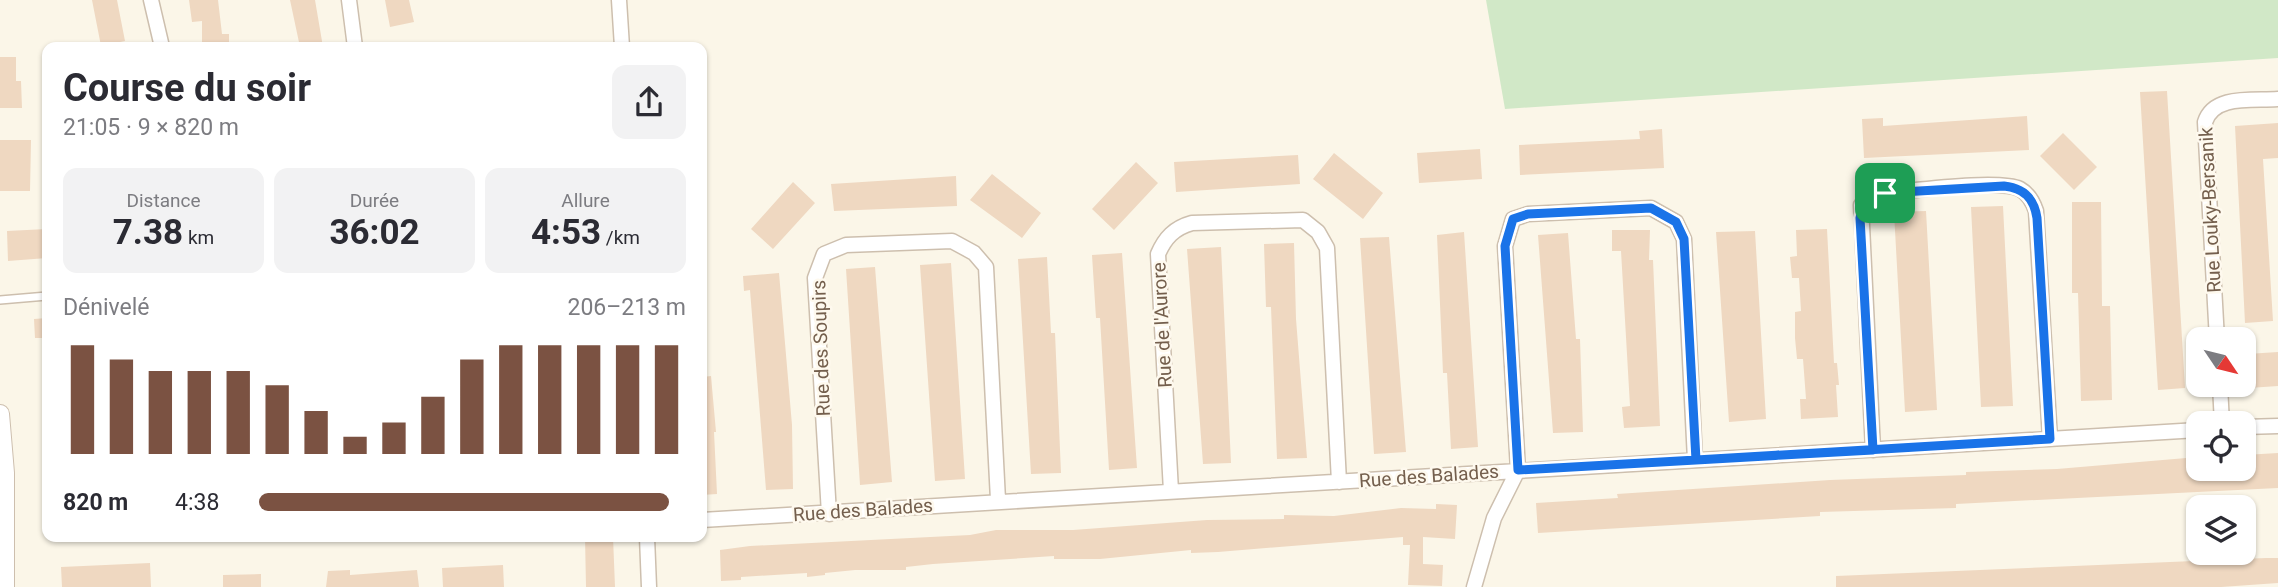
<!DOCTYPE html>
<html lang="fr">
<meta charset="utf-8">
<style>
:root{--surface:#fff;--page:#f2f2f3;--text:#2b2b33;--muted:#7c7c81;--accent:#7b5242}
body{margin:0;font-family:Roboto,sans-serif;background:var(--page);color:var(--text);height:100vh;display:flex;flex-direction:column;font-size:26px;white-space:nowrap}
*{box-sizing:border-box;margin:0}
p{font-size:23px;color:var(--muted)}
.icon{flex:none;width:38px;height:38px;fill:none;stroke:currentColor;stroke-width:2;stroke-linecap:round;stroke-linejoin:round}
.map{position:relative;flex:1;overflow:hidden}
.side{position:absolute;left:42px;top:42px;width:665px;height:500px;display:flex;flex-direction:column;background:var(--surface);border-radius:14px;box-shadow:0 2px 5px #0004}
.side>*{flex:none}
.needle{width:46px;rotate:125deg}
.buttons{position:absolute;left:2186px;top:327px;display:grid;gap:14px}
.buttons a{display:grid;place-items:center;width:70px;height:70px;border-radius:14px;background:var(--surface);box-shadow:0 2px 5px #0004;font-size:35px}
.pin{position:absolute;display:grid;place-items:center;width:60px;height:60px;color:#fff;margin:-30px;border-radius:14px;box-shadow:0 4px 10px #0006}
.round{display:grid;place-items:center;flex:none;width:74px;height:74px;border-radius:14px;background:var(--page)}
.overview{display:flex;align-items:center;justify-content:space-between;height:119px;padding:0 21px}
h1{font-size:38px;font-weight:700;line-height:52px}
.stats{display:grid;grid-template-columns:repeat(3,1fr);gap:10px;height:119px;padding:7px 21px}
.stats div{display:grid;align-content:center;border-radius:14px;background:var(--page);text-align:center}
.stats b{font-size:35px;font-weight:700}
.stats small{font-size:19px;font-weight:400}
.stats p{font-size:19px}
.chart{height:196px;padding:14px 21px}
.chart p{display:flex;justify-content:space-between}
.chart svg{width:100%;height:126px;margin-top:7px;stroke:var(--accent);stroke-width:6}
ul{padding:0 21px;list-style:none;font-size:23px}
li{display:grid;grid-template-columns:112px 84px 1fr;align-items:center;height:52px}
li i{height:18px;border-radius:9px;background:var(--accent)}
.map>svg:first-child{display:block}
.green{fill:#d1e8c7}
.building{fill:#efd8c1}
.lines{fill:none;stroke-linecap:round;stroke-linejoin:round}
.service-casing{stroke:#cdbfae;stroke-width:10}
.minor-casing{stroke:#cdbfae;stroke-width:17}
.tertiary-casing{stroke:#cdbfae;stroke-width:20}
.service{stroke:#fff;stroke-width:7}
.minor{stroke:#fff;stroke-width:14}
.tertiary{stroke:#fff;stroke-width:18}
.route-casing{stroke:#fff;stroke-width:14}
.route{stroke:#1a73e8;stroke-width:9}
.labels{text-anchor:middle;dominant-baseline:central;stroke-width:5;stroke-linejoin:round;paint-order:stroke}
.street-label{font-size:19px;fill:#745f4d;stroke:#fef9ee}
</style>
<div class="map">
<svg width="2278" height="587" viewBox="0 0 2278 587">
<rect width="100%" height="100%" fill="#fbf6e8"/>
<path class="green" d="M1486,0H2278V58L1505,109Z"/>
<path class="building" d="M92,0H117L125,41L101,46Z
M189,0H218L222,34H229V47H202V21L192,22Z
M290,0H315L323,47H300Z
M385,0H409L414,22L390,27Z
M0,57H16V81H21L22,108H0Z
M2167,91L2185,388L2158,390L2140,92Z
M2027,116L2029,150L1864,158L1862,119L1883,118V126Z
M2278,123V158L2263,159L2273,321L2245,323L2235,126Z
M1662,129L1664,168L1520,175L1519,145L1640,139L1639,131Z
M2063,133L2097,167L2074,190L2040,156Z
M0,140H31L30,191H0Z
M1480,149L1482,179L1419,183L1417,153Z
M1334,153L1383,193L1363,219L1313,179Z
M1298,155L1300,184L1176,192L1174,162Z
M1136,162L1158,183L1114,230L1092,209Z
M992,174L1041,213L1022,238L970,200Z
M956,176L957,206L834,211L831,184Z
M793,182L815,203L773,249L751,229Z
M2072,202H2101L2102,306H2110L2112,400L2081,401L2078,293H2072Z
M2003,206L2013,406L1981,407L1971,207Z
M1926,211L1937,410L1905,412L1894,212Z
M47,229V258L8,261L7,231Z
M1827,229L1834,363H1837L1839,385H1836L1838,417L1801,419L1800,399H1806L1803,359H1797L1795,338V312L1801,311L1799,278H1792L1790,257L1797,256L1796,230Z
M1612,230H1650L1649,260H1653L1660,426L1624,428L1622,407L1630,406L1621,251H1612Z
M1755,231L1766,419L1729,422L1716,232Z
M1464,232L1478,447L1451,449L1447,373H1443L1437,235Z
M1568,233L1576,339H1580L1583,432L1553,433L1538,235Z
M1389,237L1406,452L1374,454L1360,238Z
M1294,243L1296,319L1307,458L1277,459L1271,307H1266L1264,244Z
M1221,247L1231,463L1203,464L1187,249Z
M1122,253L1137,468L1109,470L1100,318H1096L1092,255Z
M1047,257L1051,333H1055L1061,473L1031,474L1018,259Z
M951,263L965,479L935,481L920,265Z
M875,267L892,482L860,485L846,269Z
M779,273L792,425L793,489L766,490L750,290L744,291L743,276Z
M47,318V338H35L34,319Z
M2278,352V386L2249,388L2247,354Z
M711,376L716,432H714L717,494L702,495V377Z
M2278,453V488L1956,504V508L1820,512V516L1538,533L1536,503L1618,498L1617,494L1830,480L1966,475V472L2057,469L2198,457V469H2244V455Z
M1436,504L1457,505L1455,539L1423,537V564L1443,565L1442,586L1408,585L1410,545H1403V537L1218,552L1191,553V550L1100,559H1054V556L933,564L906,567V570H855L825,573V575L807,577V573L741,577V580L721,581L720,550L750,546L970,535L996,530H1073L1207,520L1284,519V515L1334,516L1401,508L1436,509Z
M585,537H613L615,587H586Z
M2266,558H2278V583L2221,587H1836V576Z
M150,563L151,587H62L61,567Z
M503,565L504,587H443L442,568Z
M350,570V575L417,570L419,587H326L328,571Z
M261,574V587H223V575Z"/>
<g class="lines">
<g class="service-casing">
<path id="service" d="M0,300L47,296"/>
</g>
<g class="minor-casing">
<path id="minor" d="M151,0L162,47
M349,0L355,47
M619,0L622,47
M2217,340L2205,122C2214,94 2253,101 2278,99
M2220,385L2222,424
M2244,427L2278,426
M1873,450L1861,205L1869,197L1885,193C1912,191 1999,179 2020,189C2029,194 2033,202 2036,211L2050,439
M1171,491L1158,254C1165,238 1174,228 1192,223L1303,220L1318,232L1327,248L1339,482
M829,514L815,278L824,254L846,245L952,241L974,253L986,267L998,500
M702,520L2198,430
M647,537L649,587
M1474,587L1494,518L1518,470L1505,246L1513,219L1528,214L1651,208L1676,222L1684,239L1695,460"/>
</g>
<g class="tertiary-casing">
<path id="tertiary" d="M0,414L5,473V587"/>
</g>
<use href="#service" class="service"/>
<use href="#minor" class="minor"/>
<use href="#tertiary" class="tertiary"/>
</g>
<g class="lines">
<g class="route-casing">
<path id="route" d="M1885,193L1864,201L1860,218L1873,450L1518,470L1505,246L1513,219L1528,214L1651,208L1676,222L1684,239L1696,460C1814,453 1932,446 2050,439L2037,218C2034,198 2024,188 2004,186L1885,193"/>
</g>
<use href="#route" class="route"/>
</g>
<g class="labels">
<g class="street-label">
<text transform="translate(2210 210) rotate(-93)">Rue Louky-Bersanik</text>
<text transform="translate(1162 325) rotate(-93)">Rue de l'Aurore</text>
<text transform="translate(821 348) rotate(-92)">Rue des Soupirs</text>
<text transform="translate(1429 476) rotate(-4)">Rue des Balades</text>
<text transform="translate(863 510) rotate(-4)">Rue des Balades</text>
</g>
</g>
</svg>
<div class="buttons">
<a><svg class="needle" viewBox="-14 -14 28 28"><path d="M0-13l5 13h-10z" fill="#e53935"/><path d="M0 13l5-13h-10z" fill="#7c7c81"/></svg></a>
<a><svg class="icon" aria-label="locate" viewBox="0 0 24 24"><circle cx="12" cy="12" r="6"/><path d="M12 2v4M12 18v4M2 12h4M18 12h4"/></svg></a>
<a><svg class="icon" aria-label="layers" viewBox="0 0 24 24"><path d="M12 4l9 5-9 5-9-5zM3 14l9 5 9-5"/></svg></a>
</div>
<div class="pin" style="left:1885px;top:193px;background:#1e9e55"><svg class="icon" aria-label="arrive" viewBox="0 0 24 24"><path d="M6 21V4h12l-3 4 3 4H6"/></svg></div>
<section class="side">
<div class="overview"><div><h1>Course du soir</h1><p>21:05 · 9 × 820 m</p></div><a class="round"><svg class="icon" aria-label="share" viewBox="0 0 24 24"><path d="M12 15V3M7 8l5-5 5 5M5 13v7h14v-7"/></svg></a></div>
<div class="stats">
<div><p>Distance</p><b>7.38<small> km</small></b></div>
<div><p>Durée</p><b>36:02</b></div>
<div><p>Allure</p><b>4:53<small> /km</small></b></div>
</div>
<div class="chart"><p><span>Dénivelé</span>206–213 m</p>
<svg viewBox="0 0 160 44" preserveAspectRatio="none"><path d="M5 44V6M15 44V11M25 44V15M35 44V15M45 44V15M55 44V20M65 44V29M75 44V38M85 44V33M95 44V24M105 44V11M115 44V6M125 44V6M135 44V6M145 44V6M155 44V6"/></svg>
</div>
<ul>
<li><b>820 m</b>4:38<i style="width:96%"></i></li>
</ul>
</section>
</div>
